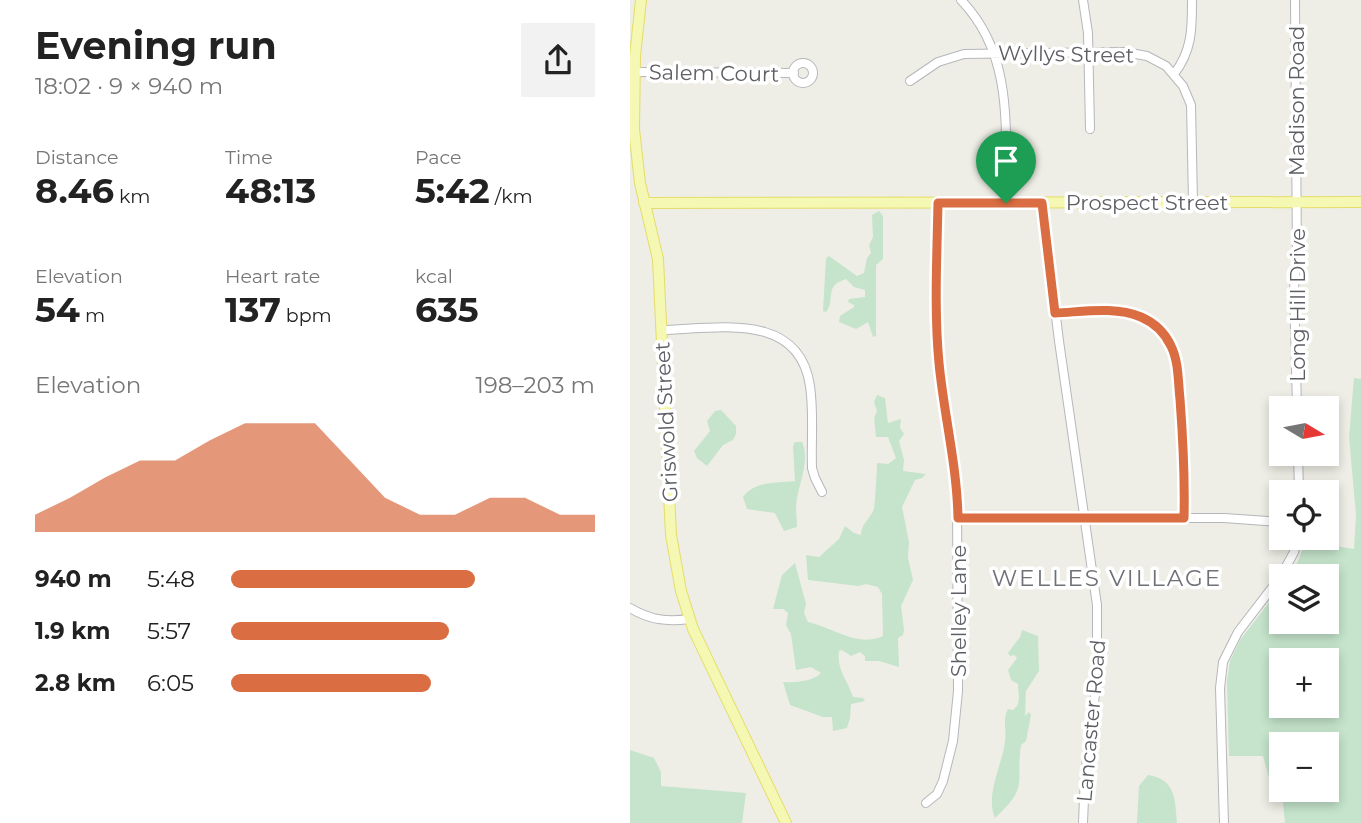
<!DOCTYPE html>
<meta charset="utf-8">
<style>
:root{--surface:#fff;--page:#f2f2f2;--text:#222;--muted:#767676;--accent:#da6d41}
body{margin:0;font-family:Montserrat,sans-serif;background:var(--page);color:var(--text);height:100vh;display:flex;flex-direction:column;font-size:26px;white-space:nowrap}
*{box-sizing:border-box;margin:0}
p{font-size:23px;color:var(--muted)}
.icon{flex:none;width:38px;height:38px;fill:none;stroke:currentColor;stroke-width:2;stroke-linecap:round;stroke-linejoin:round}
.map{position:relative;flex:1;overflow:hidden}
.sheet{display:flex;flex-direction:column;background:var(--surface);width:630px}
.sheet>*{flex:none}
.needle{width:46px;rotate:100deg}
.controls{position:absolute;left:639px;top:396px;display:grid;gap:14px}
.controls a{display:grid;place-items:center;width:70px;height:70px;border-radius:0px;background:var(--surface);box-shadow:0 4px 10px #0003;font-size:35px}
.pin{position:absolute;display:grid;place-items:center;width:60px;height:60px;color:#fff;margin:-72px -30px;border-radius:50% 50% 50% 0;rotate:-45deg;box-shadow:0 0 7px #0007}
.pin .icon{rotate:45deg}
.round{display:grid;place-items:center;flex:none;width:74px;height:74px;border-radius:0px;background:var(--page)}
.summary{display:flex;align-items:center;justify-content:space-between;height:119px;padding:0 35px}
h1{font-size:38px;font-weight:700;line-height:52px}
.metrics{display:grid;grid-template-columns:repeat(3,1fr);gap:10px;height:119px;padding:7px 35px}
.metrics div{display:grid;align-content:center}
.metrics b{font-size:35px;font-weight:700}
.metrics small{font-size:19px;font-weight:400}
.metrics p{font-size:19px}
.chart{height:196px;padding:14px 35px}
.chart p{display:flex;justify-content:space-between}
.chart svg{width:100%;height:126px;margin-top:7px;fill:var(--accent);opacity:.7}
ul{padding:0 35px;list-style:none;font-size:23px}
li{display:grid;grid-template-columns:112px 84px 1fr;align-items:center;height:52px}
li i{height:18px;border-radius:9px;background:var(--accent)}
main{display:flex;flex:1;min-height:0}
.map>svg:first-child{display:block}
.green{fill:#c5e4cb;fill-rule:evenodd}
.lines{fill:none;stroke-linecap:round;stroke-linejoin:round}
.minor-casing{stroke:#b6b7bb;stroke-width:10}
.major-casing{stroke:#e5dc69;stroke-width:12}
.minor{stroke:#fff;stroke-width:8}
.major{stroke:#f4f8b2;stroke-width:10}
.route-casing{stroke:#fff;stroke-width:14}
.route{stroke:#da6d41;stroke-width:9}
.labels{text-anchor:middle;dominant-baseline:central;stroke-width:7;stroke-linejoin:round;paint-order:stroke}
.street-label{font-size:21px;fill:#5e5f65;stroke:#fff}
.neighbourhood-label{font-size:23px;letter-spacing:2px;fill:#6f7177;stroke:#fff}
</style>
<main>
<section class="sheet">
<div class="summary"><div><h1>Evening run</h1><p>18:02 · 9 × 940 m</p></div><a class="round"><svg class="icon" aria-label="share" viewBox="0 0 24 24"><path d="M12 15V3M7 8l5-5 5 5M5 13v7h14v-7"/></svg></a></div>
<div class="metrics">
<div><p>Distance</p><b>8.46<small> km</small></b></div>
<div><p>Time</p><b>48:13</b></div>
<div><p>Pace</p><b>5:42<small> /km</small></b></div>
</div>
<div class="metrics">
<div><p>Elevation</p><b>54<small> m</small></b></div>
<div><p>Heart rate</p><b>137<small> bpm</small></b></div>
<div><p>kcal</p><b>635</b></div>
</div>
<div class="chart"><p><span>Elevation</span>198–203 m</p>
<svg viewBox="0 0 160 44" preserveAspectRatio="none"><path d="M0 44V38L10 32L20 25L30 19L40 19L50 12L60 6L70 6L80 6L90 19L100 32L110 38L120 38L130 32L140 32L150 38L160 38V44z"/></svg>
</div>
<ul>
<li><b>940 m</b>5:48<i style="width:67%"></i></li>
<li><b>1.9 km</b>5:57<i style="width:60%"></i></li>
<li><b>2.8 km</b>6:05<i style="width:55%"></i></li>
</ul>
</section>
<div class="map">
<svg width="731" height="823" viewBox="0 0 731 823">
<rect width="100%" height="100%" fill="#eeeee6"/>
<path class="green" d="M249,211L253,216V259L246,265V336L243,337L238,322L226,329L209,322L210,316L224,307V305L218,302L219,299L235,297V290L224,287L216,279C193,286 206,300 196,312L193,311L196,258L199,256L227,276L234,273L237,258L241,253L239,245L243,237L242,215Z
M724,378L731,379V823H655L652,793H643L633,756H599L597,681L600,661L610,640L651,587V621H696V576H660L669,559L675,541L724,549L726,515L719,437ZM651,660H696V705H651ZM651,744H696V789H651Z
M247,395L255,398L258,423L271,419L270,428L274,434L269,441L274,460L273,471L296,474L292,478L285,480L272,507L279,542L278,558L283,580L271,606L274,630L273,635L268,638L269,667L249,661H235V656L230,652L221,656L212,650L209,651C206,669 218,681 223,697L233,698L235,701L221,704L220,718L217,728L203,731L202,717H193L160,705L153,682C165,683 184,681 191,673L181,667L166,670L161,634L156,625L158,613L153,609H143L152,575L165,563L176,604L174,613L178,622C202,627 227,648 253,636L252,594L248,587L236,584L228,586L178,580L176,555L189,557L209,539L215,526L224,533L231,535C231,524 240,519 244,509C245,503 247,470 247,463L258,464L266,458L258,437H246L244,418L247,411L244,402Z
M91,410L106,426V434L103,440L93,445L77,466L67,458L64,451L80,431L77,421L85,411Z
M165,442H172C180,459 170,481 167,498C165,508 167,518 167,527L154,531L145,513L117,509L113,497C124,481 147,483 165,481L163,446Z
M392,630L408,636L409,671L396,691L395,716L399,712L401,715L396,741L391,745C385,785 400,785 365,818C355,795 372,765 375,742C377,730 372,720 378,709L383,710C392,704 388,693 388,684L381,680L378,670L387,658L384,655L380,656L378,653L390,637Z
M0,750L24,758L31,772V786L116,793L112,823H0Z
M518,775C546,779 545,800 547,823H507L509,786Z"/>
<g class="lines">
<g class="minor-casing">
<path id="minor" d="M331,0C385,56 375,131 376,203
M453,0L458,33L460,129
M665,0L667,256L664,288L667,408
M163 73a10 10 0 1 1 20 0a10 10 0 1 1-20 0Z
M4,72L164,73
M544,74C562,51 562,29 562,2
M280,81L308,62L334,54L495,52L517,56L536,66L553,86L561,105L563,202
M412,203L429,341L467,605V679L455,775L453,823
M425,313L476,311L499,313L526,325L538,341L547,368L554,448V518
M31,330C85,329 169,310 180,386C184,413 181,441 182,468L185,478L192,492
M668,453L669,492
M328,518H594L651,522
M651,576L664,552L668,537
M0,608C20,620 37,622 59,619
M296,803L307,794L313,781L323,741L328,691L327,496L308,345V203
M594,823L590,688L593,662L608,632L651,576"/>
</g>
<g class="major-casing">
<path id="major" d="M11,0L5,56L4,129L10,183L28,259L41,535L51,591L63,629L156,823
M14,203L731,202"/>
</g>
<use href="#minor" class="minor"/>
<use href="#major" class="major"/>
</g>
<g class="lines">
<g class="route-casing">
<path id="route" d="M308,203H412L425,313C452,312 485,306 511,317C525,323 535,333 541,346C549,362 548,382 550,399C553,439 555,478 554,518H328C327,465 314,415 309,363C304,310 307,256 308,203Z"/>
</g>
<use href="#route" class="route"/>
</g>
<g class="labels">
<g class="street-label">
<text transform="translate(436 54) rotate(1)">Wyllys Street</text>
<text transform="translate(84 73) rotate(1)">Salem Court</text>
<text transform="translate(666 101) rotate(-90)">Madison Road</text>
<text x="517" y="202">Prospect Street</text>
<text transform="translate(667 305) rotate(-90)">Long Hill Drive</text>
<text transform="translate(36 422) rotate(-93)">Griswold Street</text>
<text transform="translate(328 611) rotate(-90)">Shelley Lane</text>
<text transform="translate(461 721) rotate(-85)">Lancaster Road</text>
</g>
<g class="neighbourhood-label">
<text x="477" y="578">WELLES VILLAGE</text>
</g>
</g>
</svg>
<div class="controls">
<a><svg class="needle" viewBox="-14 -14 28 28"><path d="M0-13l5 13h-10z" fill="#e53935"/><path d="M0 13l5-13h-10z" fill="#767676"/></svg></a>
<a><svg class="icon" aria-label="locate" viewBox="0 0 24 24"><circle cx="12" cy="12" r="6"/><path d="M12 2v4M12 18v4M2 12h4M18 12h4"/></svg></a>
<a><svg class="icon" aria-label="layers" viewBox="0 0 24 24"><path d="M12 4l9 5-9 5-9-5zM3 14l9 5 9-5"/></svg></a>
<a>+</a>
<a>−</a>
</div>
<div class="pin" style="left:376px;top:203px;background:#1e9e55"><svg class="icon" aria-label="arrive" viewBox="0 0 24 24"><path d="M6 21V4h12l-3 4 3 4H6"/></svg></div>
</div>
</main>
